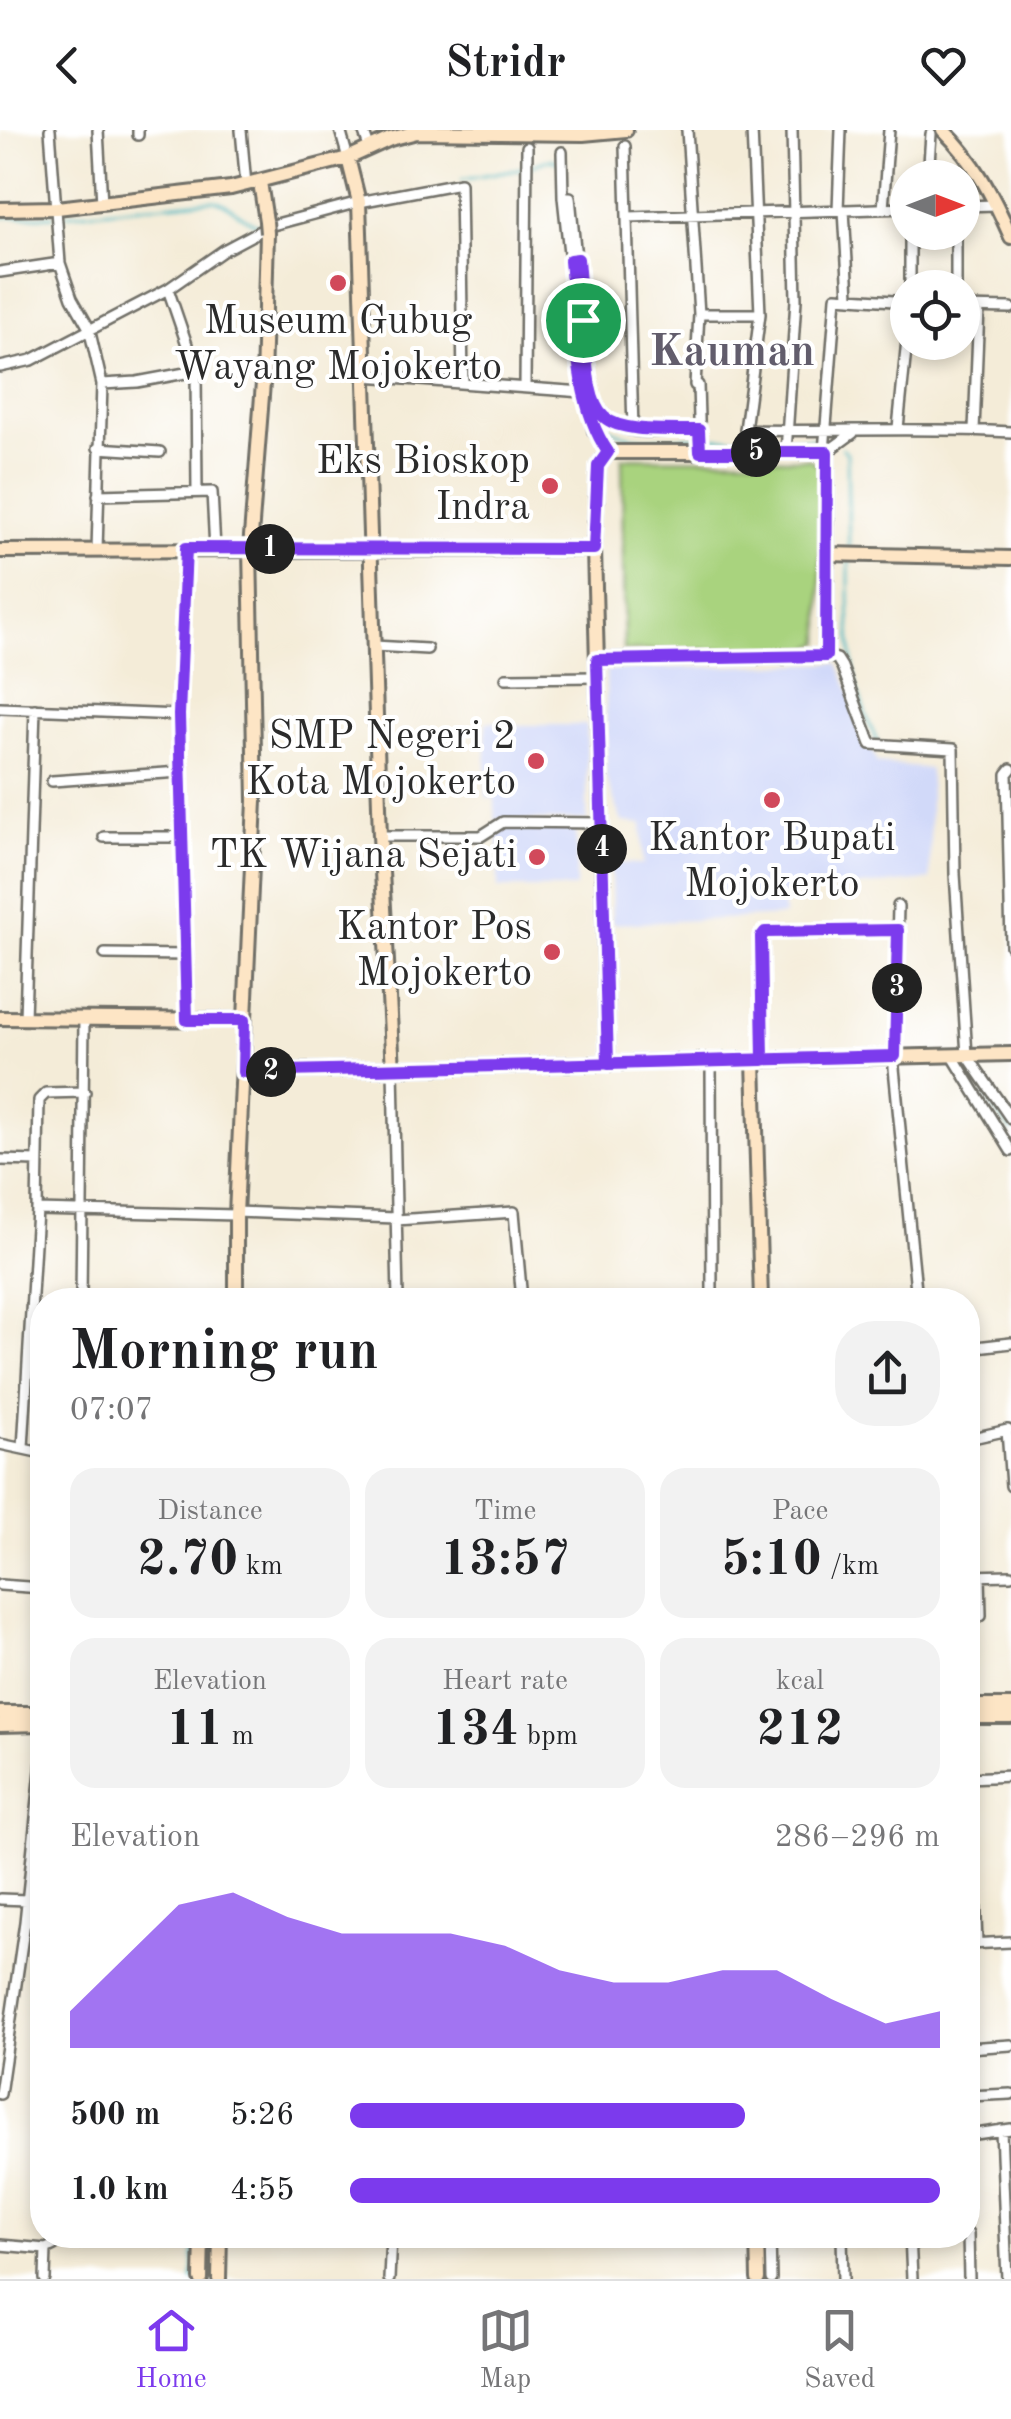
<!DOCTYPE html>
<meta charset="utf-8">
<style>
:root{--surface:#fff;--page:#f2f2f2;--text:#202124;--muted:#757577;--line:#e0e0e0;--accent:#7c3aed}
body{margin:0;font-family:"Old Standard TT",serif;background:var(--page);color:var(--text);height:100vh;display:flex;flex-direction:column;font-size:38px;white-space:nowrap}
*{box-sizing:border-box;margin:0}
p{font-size:32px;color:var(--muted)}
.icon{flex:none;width:55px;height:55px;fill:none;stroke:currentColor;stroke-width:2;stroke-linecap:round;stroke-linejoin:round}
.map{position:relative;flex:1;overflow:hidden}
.side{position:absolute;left:30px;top:1158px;width:950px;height:960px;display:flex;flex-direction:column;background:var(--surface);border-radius:40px;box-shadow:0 5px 15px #0003}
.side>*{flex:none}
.needle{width:65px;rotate:90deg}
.controls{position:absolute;left:890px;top:30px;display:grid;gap:20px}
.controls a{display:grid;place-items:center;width:90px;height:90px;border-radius:50%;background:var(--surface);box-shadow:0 5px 15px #0003;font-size:50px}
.pin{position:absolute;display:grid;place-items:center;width:85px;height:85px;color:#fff;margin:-42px;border:5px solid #fff;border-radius:50%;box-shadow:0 2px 10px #0007}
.km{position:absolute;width:50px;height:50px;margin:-25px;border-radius:50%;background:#222;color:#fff;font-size:28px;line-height:50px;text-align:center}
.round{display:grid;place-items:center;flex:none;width:105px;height:105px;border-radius:40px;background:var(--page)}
.summary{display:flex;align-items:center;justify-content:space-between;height:170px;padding:0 40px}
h1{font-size:55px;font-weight:800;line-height:75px}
.stats{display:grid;grid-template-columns:repeat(3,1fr);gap:15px;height:170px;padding:10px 40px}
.stats div{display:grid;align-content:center;border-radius:25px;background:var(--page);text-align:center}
.stats b{font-size:50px;font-weight:800}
.stats small{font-size:28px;font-weight:400}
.stats p{font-size:28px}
.chart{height:280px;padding:20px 40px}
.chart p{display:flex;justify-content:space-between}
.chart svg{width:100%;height:180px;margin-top:10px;fill:var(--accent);opacity:.7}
ul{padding:0 40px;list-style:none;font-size:32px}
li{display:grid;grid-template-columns:160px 120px 1fr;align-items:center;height:75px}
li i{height:25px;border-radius:12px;background:var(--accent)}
header{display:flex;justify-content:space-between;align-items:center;height:130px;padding:0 40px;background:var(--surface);font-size:45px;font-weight:800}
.menu{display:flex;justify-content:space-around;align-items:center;height:140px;border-top:2px solid var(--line);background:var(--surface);font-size:28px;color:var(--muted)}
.menu a{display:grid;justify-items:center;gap:5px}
.menu .selected{color:var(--accent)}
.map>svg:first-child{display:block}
.built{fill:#d1d9f9}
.green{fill:#a9d37e;stroke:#6a7f54;stroke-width:2.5}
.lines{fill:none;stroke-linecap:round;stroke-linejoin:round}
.stream{stroke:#49b8c2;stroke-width:2.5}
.street-casing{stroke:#716f68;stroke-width:14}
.secondary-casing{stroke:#716f68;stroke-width:18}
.street{stroke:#fff;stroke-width:9}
.secondary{stroke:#fde5c5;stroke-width:12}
.secondary-bridge-casing{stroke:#716f68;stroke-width:18;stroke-linecap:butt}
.secondary-bridge{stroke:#fde5c5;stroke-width:12}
.route-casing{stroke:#fff;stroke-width:20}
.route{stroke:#7c3aed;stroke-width:12}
.poi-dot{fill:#d1495b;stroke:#fff;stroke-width:4}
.labels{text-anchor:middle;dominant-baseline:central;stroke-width:8;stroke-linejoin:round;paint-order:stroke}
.poi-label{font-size:40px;fill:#2b2b2b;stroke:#fff;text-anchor:end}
.quarter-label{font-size:45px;font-weight:bold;fill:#625d6c;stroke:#fff}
</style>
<header><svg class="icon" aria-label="back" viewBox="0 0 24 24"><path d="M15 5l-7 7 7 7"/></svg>Stridr<svg class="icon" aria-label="heart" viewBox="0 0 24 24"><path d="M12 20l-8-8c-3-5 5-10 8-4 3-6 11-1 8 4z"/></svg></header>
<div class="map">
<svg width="1011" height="2149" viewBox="0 0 1011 2149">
<rect width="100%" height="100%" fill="#fff"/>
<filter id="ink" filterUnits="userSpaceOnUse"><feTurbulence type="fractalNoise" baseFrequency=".01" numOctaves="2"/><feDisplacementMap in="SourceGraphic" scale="20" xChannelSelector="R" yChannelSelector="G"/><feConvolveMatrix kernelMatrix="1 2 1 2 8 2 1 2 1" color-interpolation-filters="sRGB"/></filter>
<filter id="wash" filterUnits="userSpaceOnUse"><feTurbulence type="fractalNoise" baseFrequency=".0048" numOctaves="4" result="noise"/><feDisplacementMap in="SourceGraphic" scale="40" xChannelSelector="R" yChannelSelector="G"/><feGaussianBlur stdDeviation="2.25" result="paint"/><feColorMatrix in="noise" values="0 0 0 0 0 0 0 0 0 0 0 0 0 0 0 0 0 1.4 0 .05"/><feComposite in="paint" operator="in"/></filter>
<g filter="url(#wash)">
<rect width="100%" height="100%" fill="#f4ecd8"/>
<path class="built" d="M838,533L877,633L930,639V750L783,763L784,786L612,794L611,733L643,734L642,694L622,692L606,648V540Z
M486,592H503L504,595H587V690H495V668H486Z
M498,695H576V758H498Z"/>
<path class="green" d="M622,328L809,329L821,337V513L810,518L624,521Z"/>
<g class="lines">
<path class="stream" d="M531,36L551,29L559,32
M462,49L523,38
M61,85L214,70C232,74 241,89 259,95
M0,87L53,86
M593,280C617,318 656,307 697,307
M705,308H742
M750,308H782
M790,309H822
M842,318L847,323L849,418
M849,431C849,498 847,552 878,613
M982,965L1011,1001
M193,2149L195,2105"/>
</g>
</g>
<g filter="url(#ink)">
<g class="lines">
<g class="street-casing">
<path id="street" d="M50,0L60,133L72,168L89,198L102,254L97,420
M98,0L102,74
M241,0L246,55
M340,0L348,28
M363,0L369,17
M687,0L699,184L695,255H698L700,322
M138,5V0
M625,16L633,300
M562,22L563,67L576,188
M928,48L931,4
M563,67H570L588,251C605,316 644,300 699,300
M962,76L997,75
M883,79L889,0
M838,80L841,0
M844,80L849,166
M629,87L908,78
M910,102V158
M0,142L60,133
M956,158V102
M168,159L196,241L197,362
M962,177L1011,178
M699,184H760
M0,237L32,230L168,159L224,120L269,96L359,72L460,53L463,253
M581,243L593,301L608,322
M364,246L583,262
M102,254L137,252L196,241
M525,257L527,17
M898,298L908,200
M745,300C834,302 922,297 1011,302
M974,300L979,178
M98,318L160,322
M746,322L745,300L760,184L752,0
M786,322L796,170L792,0
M824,322L836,167L908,172
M827,322L853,303
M98,365L212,362L215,419
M186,419L179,585L187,890
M374,516L427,519
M826,526L837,529L842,537L871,614L953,619L955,744L967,925L1011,989
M506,548L598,547
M0,578L179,585
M1011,639L1007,644L1011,816
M52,651L180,642
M380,706H481L503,692L601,693
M104,707H182
M898,776L894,938L917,1170
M105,824L187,825
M25,888L35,579
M952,925L1011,1021
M763,930V803L898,799
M711,931L712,1170
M393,939L398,1170
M0,1030L37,1031
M37,1080L236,1085
M236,1082L396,1088
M396,1090L514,1082L522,1170
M81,1170L84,889
M568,1170H667
M968,1218L1011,1213
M969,1259L970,1309
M1007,1300L1011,1356
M968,1309L1008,1300
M0,1314L42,1323
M23,1318L37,1080L39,970L46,963L85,962
M968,1446L1011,1445
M980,1446L981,1486
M0,1455L42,1458
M968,1648L1011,1646
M974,1732L977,1814
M0,1769L27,1770
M25,1792H42
M968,1814L1011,1812
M968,1918L1011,1915
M0,1964L25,1792L42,1631
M968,1966L1011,1964
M1001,2000L1007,2149
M968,2005L1011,1999
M968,2104L969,2149
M770,2105L771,2149
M842,2105L843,2149
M910,2105L912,2149
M0,2115L46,2119
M45,2149L46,2119L54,2115L55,2105
M389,2149L391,2105"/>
</g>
<g class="secondary-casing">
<path id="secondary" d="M943,0C975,31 993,66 1011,107
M348,28L359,72L380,706L393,939
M260,52L266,91
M0,79L57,78L231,58L348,28L390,9L417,2L583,4L626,0
M0,421L594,419
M826,424L1011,428
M597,530L826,526L827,322H608L598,336L594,419L602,725L608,933
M0,888L244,890
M754,930L761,1170
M243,942L1011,924
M236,1170V1085L255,671L250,419L263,253L267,103
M968,1576H1011
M0,1583H42
M968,1587H1011
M0,1595L42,1594
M757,2105L758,2149
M201,2149L202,2105
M219,2149L220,2105"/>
</g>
<use href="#street" class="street"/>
<use href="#secondary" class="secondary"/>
<g class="secondary-bridge-casing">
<path id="secondary-bridge" d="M266,91L267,103"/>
</g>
<use href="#secondary-bridge" class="secondary-bridge"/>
</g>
</g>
<g class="lines" filter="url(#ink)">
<g class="route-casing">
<path id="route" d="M583,190L578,129L570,130C576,191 573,271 608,322L598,336L594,419L186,418L179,585L187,890H244L243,942C460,937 678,932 895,926L898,800L765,802L761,807L763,930L608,934L597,530L826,526L827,322H700L699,300C589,300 592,300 583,190"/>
</g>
<use href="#route" class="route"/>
</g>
<g class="poi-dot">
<circle cx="338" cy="153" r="10"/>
<circle cx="550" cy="356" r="10"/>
<circle cx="536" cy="631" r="10"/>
<circle cx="772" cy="670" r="10"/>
<circle cx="537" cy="727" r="10"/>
<circle cx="552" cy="822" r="10"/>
</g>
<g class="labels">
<g class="poi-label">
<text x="338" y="193" text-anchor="middle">Museum Gubug<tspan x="338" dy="46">Wayang Mojokerto</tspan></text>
<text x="530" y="333">Eks Bioskop<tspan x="530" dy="46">Indra</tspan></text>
<text x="516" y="608">SMP Negeri 2<tspan x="516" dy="46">Kota Mojokerto</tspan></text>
<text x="772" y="710" text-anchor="middle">Kantor Bupati<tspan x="772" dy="46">Mojokerto</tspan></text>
<text x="517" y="727">TK Wijana Sejati</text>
<text x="532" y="799">Kantor Pos<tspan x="532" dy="46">Mojokerto</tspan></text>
</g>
<g class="quarter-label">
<text x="732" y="223">Kauman</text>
</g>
</g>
</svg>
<div class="controls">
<a><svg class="needle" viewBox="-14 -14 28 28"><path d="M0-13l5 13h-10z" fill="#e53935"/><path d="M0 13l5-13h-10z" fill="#757577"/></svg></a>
<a><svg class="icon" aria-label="locate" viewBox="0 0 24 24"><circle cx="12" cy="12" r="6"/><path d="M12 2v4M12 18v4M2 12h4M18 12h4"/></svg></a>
</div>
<div class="pin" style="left:583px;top:190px;background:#1e9e55"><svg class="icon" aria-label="arrive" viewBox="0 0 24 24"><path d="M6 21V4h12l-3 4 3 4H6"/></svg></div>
<b class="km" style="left:270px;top:419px">1</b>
<b class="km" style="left:271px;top:942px">2</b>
<b class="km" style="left:897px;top:858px">3</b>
<b class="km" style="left:602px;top:719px">4</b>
<b class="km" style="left:756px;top:322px">5</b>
<section class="side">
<div class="summary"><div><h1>Morning run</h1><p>07:07</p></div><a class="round"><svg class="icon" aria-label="share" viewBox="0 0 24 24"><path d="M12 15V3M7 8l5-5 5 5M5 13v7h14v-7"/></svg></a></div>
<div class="stats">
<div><p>Distance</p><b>2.70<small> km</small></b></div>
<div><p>Time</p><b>13:57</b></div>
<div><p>Pace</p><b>5:10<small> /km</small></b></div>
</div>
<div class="stats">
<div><p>Elevation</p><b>11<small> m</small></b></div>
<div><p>Heart rate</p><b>134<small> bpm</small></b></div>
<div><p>kcal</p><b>212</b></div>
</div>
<div class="chart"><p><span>Elevation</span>286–296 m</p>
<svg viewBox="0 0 160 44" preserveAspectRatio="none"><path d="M0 44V35L10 22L20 9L30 6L40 12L50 16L60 16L70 16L80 19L90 25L100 28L110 28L120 25L130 25L140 32L150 38L160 35V44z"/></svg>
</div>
<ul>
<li><b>500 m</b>5:26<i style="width:67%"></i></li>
<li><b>1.0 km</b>4:55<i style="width:100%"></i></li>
</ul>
</section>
</div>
<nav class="menu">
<a class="selected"><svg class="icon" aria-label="home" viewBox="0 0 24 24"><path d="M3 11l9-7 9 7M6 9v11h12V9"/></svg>Home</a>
<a><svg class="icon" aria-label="map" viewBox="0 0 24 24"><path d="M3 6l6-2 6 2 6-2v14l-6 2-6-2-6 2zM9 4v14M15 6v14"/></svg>Map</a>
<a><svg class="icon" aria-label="saved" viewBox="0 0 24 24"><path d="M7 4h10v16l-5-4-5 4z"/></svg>Saved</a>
</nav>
